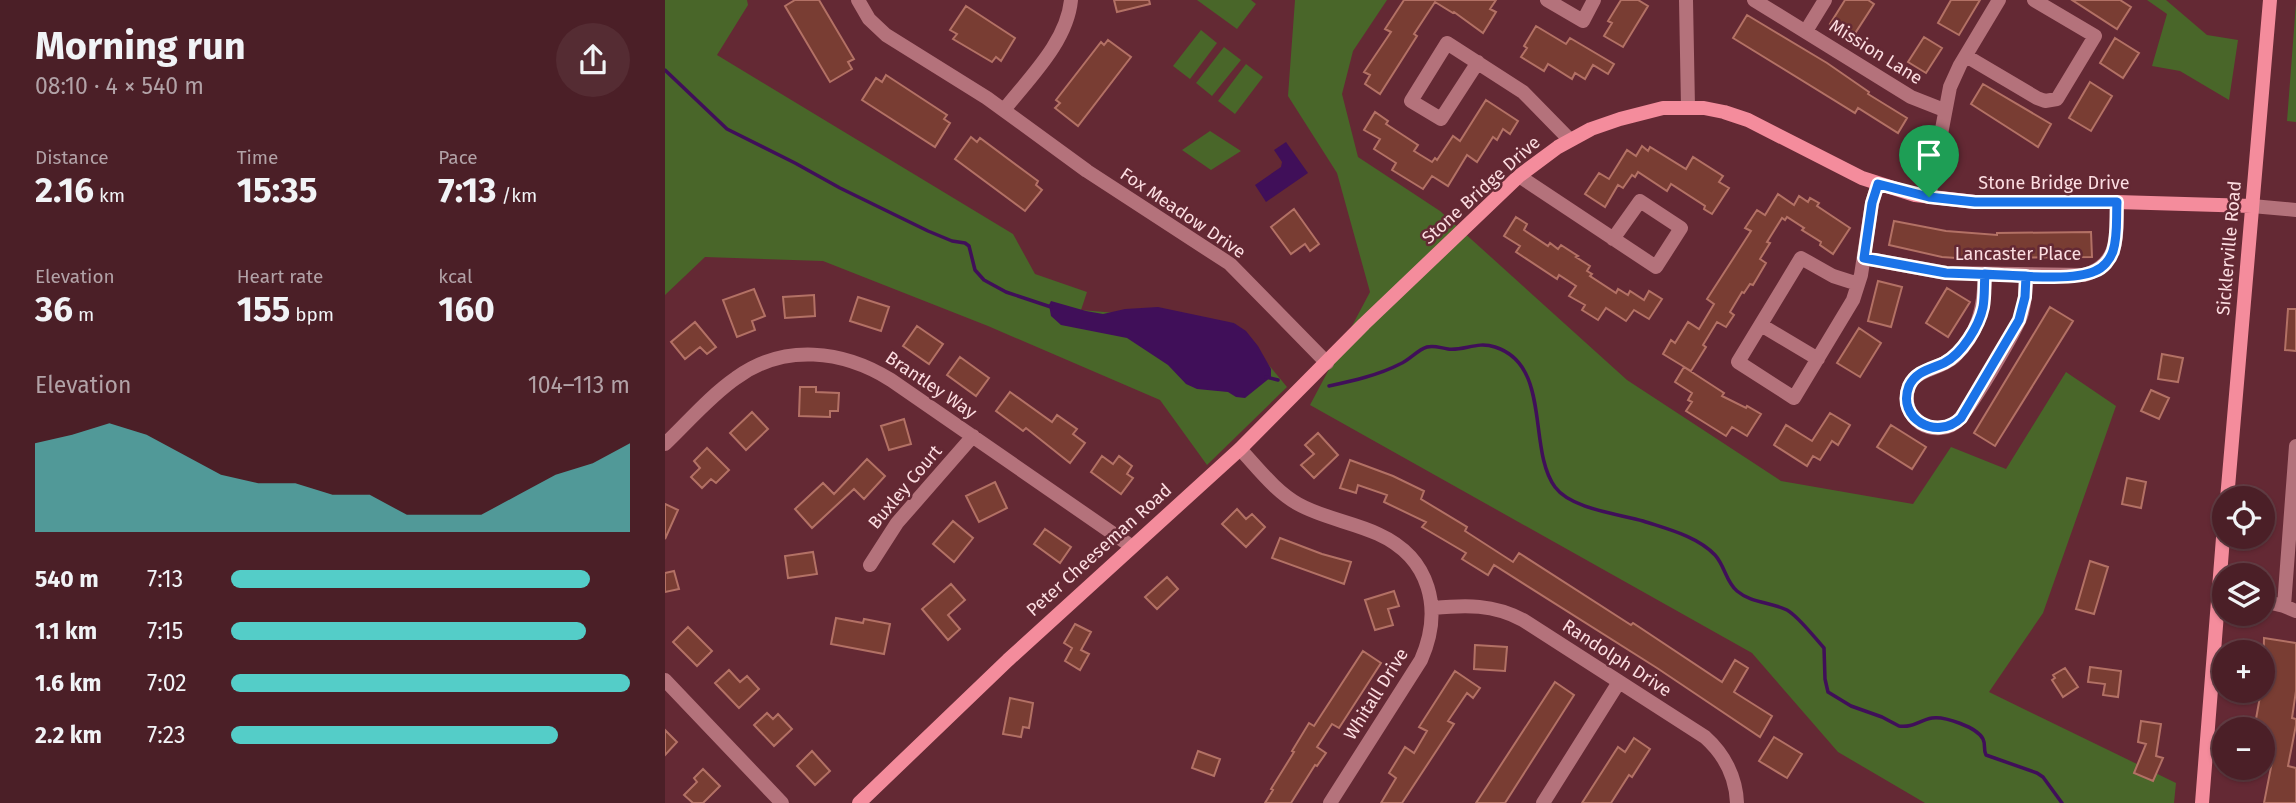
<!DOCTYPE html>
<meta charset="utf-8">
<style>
:root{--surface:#4b1f27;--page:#552c33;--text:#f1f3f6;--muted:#b2a2a7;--line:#623d44;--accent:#54cdc8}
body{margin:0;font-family:"Fira Sans",sans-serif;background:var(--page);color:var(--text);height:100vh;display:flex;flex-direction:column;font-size:26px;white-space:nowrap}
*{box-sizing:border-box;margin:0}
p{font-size:23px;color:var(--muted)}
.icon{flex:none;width:38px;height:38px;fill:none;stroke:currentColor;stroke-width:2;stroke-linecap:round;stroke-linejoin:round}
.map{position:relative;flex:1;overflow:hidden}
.panel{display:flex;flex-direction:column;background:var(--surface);width:665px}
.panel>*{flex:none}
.buttons{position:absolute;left:1547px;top:486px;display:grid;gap:14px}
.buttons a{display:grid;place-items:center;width:63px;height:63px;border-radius:50%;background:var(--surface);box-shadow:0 2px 5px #0004,0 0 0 2px var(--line);font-size:35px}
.pin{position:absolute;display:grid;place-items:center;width:60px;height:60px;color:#fff;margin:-72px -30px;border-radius:50% 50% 50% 0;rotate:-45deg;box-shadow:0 0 7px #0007}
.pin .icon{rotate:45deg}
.round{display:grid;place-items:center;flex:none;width:74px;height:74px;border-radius:37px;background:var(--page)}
.summary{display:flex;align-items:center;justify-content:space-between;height:119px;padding:0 35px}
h1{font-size:38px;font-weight:700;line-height:52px}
.metrics{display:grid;grid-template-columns:repeat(3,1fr);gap:10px;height:119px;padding:7px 35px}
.metrics div{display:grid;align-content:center}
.metrics b{font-size:35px;font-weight:700}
.metrics small{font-size:19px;font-weight:400}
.metrics p{font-size:19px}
.chart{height:196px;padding:14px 35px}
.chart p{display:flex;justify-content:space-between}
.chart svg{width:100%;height:126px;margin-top:7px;fill:var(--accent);opacity:.7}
ul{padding:0 35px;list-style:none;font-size:23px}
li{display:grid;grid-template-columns:112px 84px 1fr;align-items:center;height:52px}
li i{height:18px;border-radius:9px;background:var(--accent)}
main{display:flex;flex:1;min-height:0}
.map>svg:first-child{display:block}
.green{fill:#496629}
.water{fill:#400f59}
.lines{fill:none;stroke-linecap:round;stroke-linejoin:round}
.stream{stroke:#400f59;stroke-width:3.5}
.building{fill:#793d33;stroke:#b37165;stroke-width:2}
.street{stroke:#b4727b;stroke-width:14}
.secondary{stroke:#f48c9c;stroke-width:14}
.route-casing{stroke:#fff;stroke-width:14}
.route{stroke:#1a73e8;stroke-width:9}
.labels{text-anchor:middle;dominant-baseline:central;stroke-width:5;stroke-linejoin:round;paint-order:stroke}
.street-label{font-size:18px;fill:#fcdde1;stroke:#642934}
</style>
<main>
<section class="panel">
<div class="summary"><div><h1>Morning run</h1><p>08:10 · 4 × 540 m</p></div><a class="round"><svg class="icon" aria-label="share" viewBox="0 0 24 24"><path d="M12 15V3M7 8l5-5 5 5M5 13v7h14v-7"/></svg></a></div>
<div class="metrics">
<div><p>Distance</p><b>2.16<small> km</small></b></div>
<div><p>Time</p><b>15:35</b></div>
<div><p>Pace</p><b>7:13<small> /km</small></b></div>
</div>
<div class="metrics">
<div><p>Elevation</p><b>36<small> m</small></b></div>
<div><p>Heart rate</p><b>155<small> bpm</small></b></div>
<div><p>kcal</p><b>160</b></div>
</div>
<div class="chart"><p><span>Elevation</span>104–113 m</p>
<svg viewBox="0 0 160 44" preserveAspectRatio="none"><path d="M0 44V13L10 10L20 6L30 10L40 17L50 24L60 27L70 27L80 31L90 31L100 38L110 38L120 38L130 31L140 24L150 20L160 13V44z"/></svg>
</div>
<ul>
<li><b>540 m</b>7:13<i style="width:90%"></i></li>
<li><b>1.1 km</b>7:15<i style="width:89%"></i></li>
<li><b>1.6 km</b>7:02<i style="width:100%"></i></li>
<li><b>2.2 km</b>7:23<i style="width:82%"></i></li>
</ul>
</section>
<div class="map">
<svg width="1631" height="803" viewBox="0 0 1631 803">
<rect width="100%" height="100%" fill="#642934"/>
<path class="green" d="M0,0H82L83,5L52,55L348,234L370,274L422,292L416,310L569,323L622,387L542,465L495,400L323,326L158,261L40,257L0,295Z
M532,0H586L591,4L572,29Z
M630,0H722L688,51L677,94L693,157L775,211L962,380L1116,481L1248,504L1286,447L1341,469L1401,372L1451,406L1378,613L1324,692L1511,783L1509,803H1260L1173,752L1087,653L645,405L705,292L672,173L623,96Z
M1482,0H1501L1542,35L1573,40L1564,100L1515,71L1487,66L1502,14Z
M1631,3V122L1622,121Z
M536,30L552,43L525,79L508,66Z
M559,47L576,60L547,96L531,83Z
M581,64L598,77L570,114L553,101Z
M545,131L576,151L546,170L517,150Z"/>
<path class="water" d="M621,142L643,173L601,202L590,185L616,167L617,162L609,150Z
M386,301L421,311L438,314L460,309L493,307L569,323L581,331L593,346L606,369V377L580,398L571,397L563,392L532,389L521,384L503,365L462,338L396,325L386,316L384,305Z"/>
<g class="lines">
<path class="stream" d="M0,70L62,129L130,163L175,188L263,231L287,241L300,243L304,246L310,270L319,280L341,292L386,307
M601,377L613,380
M664,386C687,381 714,375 735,364C745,360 752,350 762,347C770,345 775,348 783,349C799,351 812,341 830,347C887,365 862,449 890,487C906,509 954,514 978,521C1002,529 1032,536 1050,555C1060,566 1061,582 1072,591C1086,603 1106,602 1122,610C1133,616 1149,637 1159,648L1160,679L1163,692L1186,706L1217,717L1234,726C1248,728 1255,720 1267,718C1279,716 1312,727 1318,739C1321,745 1318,749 1321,755L1372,773L1378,777L1397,803"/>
</g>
<path class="building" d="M130,0H154L189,59L183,62L187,69L165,82L120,6Z
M449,0H484L485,4L452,12Z
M739,0H831L825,9L831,12L818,33L789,12L788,13L770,2L749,34L752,36L715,94L700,84L705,75L699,72L726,32L720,29Z
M956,0H973L983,6L958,47L939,36L947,23L943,21Z
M1180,0H1203L1209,4L1187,38L1165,24Z
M1286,0H1315L1294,35L1273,23Z
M1407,0H1455L1466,7L1452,29Z
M301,6L350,38L336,61L331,57L327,62L288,39L292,34L285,30Z
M1082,15L1162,63L1204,92L1203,94L1242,118L1233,133L1193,108L1190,113L1068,38Z
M871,26L901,44L905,38L949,64L943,74L928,65L920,79L910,73L907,79L883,64L879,71L856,57L862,48L859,46Z
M1259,37L1277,48L1261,73L1243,62Z
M1450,38L1474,53L1458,78L1435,63Z
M443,40L466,57L413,126L390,108L395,103L391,100L436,42L439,45Z
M221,75L282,115L279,119L285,123L270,147L197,100L211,78L217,82Z
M1425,82L1447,96L1426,131L1404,118Z
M1318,84L1386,124L1373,147L1306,104Z
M821,100L853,121L845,134L838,129L832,140L828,137L812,162L802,155L783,186L767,176L758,189L727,170L731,163L709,149L715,139L699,130L710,112L723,121L721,124L753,145L749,151L767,162L770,158L772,160L788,136L795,141Z
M306,137L312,142L315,138L373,181L371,185L377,190L360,211L290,159Z
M977,146L983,151L985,147L1021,169L1028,157L1058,176L1054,182L1064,188L1047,214L1039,209L1040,206L1006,184L1002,191L973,172L970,177L967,175L958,188L953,185L940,207L920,194L934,173L944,179L962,150L971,156Z
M1113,194L1129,205L1134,196L1143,202L1145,198L1154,203L1152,206L1185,228L1168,254L1155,245L1156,242L1137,230L1139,228L1122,217L1120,220L1117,218L1102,242L1105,243L1095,259L1101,263L1088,285L1085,284L1079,293L1077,292L1065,312L1069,315L1061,327L1052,322L1038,345L1041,347L1026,371L998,354L1006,340L1010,343L1023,322L1034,329L1049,304L1042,299L1086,231L1080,228L1092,210L1100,215Z
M629,209L654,244L645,251L640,244L626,254L606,227Z
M851,217L862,224L859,230L883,246L885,243L893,249L896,245L913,256L911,257L925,266L922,271L927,274L925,276L951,293L953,289L963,295L965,291L979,300L984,291L997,299L984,319L969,310L961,321L941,308L933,320L917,310L920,305L904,296L911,286L894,275L892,279L851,252L855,246L839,236Z
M1229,221L1281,231L1332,235V233L1426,232L1427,257L1320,258V260L1277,257L1224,245Z
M1213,281L1237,287L1226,327L1203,321Z
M1282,288L1305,302L1283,337L1261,323Z
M89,289L100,316L87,321L90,330L72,337L58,300Z
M149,295L150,316L120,318L118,297Z
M193,297L224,307L216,331L185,321Z
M1385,307L1408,321L1330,446L1309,433Z
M1623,309H1631V351L1620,350Z
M30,322L51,347L42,354L35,347L20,359L6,342Z
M252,326L278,344L264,364L238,346Z
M1194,328L1216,343L1195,377L1172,363Z
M1497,354L1518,358L1513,382L1493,379Z
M295,357L324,378L311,396L282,375Z
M1019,367L1059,393L1057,396L1081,408L1082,406L1096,414L1082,436L1067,427L1061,436L1021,411L1027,402L1023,400L1027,393L1010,382Z
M135,387H151V392L174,393L173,411H165V417L134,416Z
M1486,390L1504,398L1494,419L1476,411Z
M345,392L387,422L392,415L412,429L408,434L420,443L405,463L361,428L358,431L331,411Z
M87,412L103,429L81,450L65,433Z
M1165,413L1185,425L1173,445L1167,441L1155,460L1148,456L1142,466L1109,445L1121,425L1147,441Z
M239,419L246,444L224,450L216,426Z
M1226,425L1261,447L1247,469L1212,447Z
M653,433L673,455L649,478L636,465L649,454L640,445Z
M42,448L64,470L51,483L46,479L37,488L26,477L35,468L29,461Z
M437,456L448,464L454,456L467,466L462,474L468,478L456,494L426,472Z
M202,459L220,476L199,499L189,489L147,528L130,509L158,483L169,494Z
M685,460L728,476L759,491L756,499L802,527L800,531L848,562L854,553L966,625L968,623L1057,682L1070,660L1083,668L1069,692L1107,716L1095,737L992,668L829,565L823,575L797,559L801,553L757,527L761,522L719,502L722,495L693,485L691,493L675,488Z
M1462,478L1481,482L1476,508L1457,504Z
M330,482L342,508L314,522L301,496Z
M0,504L13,510L0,539Z
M572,509L581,519L587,514L600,527L581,547L557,524Z
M288,521L308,538L289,562L268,544Z
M380,529L406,547L395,563L369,544Z
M615,538L657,554L686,562L679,584L607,558Z
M148,552L152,574L123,578L120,556Z
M1425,561L1443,567L1429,614L1411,609Z
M9,571L14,589L0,592V573Z
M502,577L513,589L492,609L480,597Z
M286,584L300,600L283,615L295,629L283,640L257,609Z
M729,591L734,606L723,609L728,625L710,630L700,600Z
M171,618L198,623L199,619L225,624L219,654L166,644Z
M410,624L426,632L416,650L424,654L415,670L400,661L407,648L399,643Z
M23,627L47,651L32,666L8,642Z
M1599,638L1631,643V691L1627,718L1631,719V725L1623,766L1631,768V803H1599L1610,747L1598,745V730H1589L1596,691H1598Z
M810,645L842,647L840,671L809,669Z
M698,651L716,663L674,728L667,724L652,747L661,753L652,766L650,765L626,803H600L608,790L606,789L629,752L627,751L644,723L649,726Z
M1425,667L1456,671L1453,697L1438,695L1440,684L1423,682Z
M1400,668L1413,687L1398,697L1387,680L1390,678L1388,675Z
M64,670L75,682L82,676L94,689L74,708L50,683Z
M790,671L815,688L808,698L802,693L783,721L789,724L737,803H716L731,778L724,773L740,747L749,753L762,731L754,727Z
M890,682L909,695L840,803H811Z
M345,698L368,703L364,728L358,727L356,737L338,734Z
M102,713L108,719L113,714L127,729L109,746L89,725Z
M1476,721L1496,724L1491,756L1498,758L1488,781L1469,773L1481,744L1473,742Z
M0,730L12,742L0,755Z
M1109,737L1137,754L1122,778L1094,761Z
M969,738L985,749L967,777L964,775L946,803H917L953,747L960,752Z
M147,751L165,771L150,785L132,766Z
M533,751L555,759L549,776L527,768Z
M38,769L55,786L38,803H28L19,795L32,782L29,778Z"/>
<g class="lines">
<path class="street" d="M193,0L204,19L221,35L322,98L422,171L565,264L662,363
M882,0L918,21L929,0
M1021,0L1023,107
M1089,0L1246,97L1279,110
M1141,31L1160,0
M1301,56L1372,98L1380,101L1392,99L1430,36L1369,0
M813,62L776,119L746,101L782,43L858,92L905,140
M339,110C364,78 402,42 406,0
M854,176L991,267L1016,228L975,201L948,239
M1264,197L1285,87L1295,65L1334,0
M1587,206L1631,210
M1199,258L1281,273L1419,275C1456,264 1451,234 1452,202
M1320,274C1319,306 1314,334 1289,357C1271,373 1240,367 1242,401C1242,410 1248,417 1255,423C1266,430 1280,430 1290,423C1302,415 1353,328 1357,313C1360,301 1361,288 1361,276
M1193,284L1168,276L1136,258L1073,362L1129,398L1188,300L1196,275L1207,203L1213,184
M1096,325L1153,359
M0,444C23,422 45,396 71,378C119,343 178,350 226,380L466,546
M575,449C593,468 610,491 633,504C658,518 687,522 713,534C766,558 778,610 756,660L665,803
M205,565L232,523L308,436
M1598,601L1619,606L1631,611
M1619,606L1631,446
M768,608C801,605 828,604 858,620L1040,737C1059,754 1071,777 1072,803
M0,680L117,803
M878,803L954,682"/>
<path class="secondary" d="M1562,499L1605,0
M194,803L343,660L575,449L699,324L854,176L893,147L926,129L955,119L998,108H1039L1059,112L1083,120L1197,178L1250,195L1310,202H1452L1587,206
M1537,803L1559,525"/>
</g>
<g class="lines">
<g class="route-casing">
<path id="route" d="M1264,197L1213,184L1207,203L1199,258L1281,273L1361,276L1360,297L1354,320L1296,418C1272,441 1231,419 1244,386C1251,371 1266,369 1279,363C1297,354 1314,326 1318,307C1320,296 1319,285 1320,274C1347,275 1407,282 1430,271C1438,268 1445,260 1448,251C1453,236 1451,218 1452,202H1310L1264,197"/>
</g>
<use href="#route" class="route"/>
</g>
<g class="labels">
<g class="street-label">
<text transform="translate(1211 52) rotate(32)">Mission Lane</text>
<text x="1389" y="183">Stone Bridge Drive</text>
<text transform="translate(816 190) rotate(-42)">Stone Bridge Drive</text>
<text transform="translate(518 213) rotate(34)">Fox Meadow Drive</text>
<text transform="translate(1564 248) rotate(-85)">Sicklerville Road</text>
<text x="1353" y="254">Lancaster Place</text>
<text transform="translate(266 385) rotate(34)">Brantley Way</text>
<text transform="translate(240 487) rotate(-50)">Buxley Court</text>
<text transform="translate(434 550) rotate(-42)">Peter Cheeseman Road</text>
<text transform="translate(952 658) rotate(33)">Randolph Drive</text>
<text transform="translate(711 694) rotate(-58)">Whitall Drive</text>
</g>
</g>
</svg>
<div class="buttons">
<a><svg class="icon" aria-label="locate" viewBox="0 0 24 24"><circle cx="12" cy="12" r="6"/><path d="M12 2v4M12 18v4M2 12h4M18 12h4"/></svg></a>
<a><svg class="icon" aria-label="layers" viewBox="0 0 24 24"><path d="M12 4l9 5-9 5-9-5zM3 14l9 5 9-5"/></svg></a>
<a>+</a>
<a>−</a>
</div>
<div class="pin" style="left:1264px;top:197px;background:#1e9e55"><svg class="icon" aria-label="arrive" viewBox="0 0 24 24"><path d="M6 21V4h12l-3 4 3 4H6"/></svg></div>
</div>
</main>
